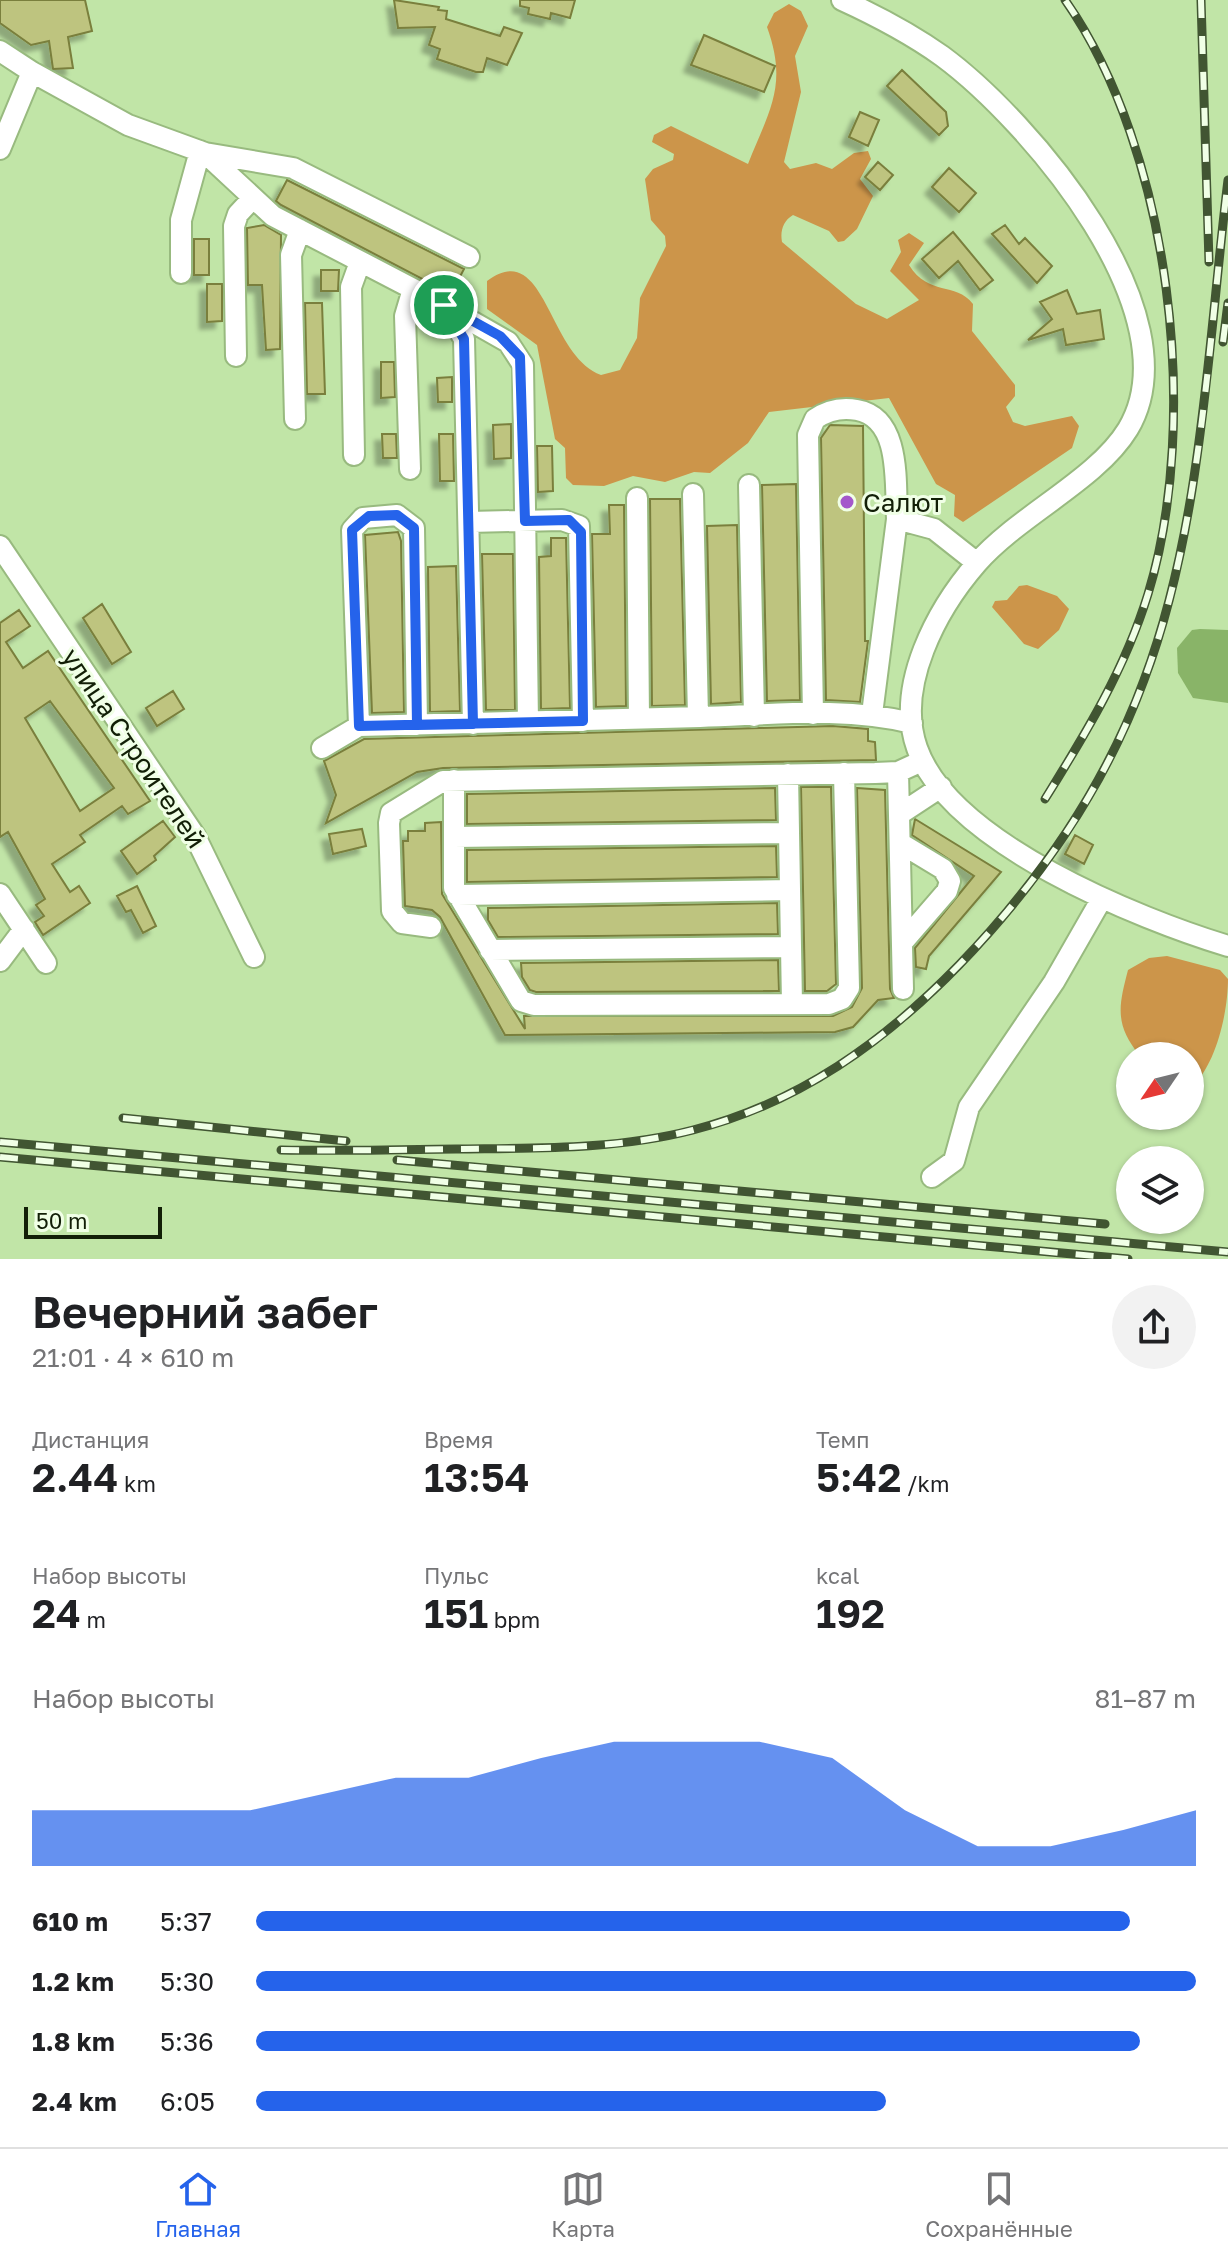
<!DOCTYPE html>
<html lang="ru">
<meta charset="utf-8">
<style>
:root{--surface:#fff;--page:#f2f2f2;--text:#202124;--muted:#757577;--line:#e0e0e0;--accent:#2563eb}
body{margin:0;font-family:"Golos Text",sans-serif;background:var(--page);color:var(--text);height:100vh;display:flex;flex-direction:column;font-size:30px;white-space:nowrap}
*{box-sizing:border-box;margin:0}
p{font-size:26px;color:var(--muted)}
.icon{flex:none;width:44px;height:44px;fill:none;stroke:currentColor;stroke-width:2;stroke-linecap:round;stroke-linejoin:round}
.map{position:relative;height:1259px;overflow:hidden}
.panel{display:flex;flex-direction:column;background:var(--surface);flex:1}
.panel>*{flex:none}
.needle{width:52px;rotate:235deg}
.controls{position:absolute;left:1116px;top:1042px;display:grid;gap:16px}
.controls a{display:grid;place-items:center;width:88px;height:88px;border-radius:50%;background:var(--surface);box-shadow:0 2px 6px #0004;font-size:40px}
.scale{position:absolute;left:24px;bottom:20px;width:138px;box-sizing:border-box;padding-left:8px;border:4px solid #121f07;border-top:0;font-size:22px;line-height:28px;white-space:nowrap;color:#121f07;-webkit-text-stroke:6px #f0ffe6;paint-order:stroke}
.pin{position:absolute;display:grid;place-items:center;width:68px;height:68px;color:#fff;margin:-34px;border:4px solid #fff;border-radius:50%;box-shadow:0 2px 8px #0007}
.round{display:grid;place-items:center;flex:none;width:84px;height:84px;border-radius:42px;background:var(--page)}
.summary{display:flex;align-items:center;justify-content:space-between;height:136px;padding:0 32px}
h1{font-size:44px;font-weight:600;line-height:60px}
.metrics{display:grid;grid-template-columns:repeat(3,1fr);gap:12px;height:136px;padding:8px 32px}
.metrics div{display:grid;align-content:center}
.metrics b{font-size:40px;font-weight:600}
.metrics small{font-size:22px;font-weight:400}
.metrics p{font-size:22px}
.chart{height:224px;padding:16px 32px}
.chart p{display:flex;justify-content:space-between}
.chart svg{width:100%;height:144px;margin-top:8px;fill:var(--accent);opacity:.7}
ul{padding:0 32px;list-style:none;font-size:26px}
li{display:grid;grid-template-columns:128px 96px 1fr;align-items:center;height:60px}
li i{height:20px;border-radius:10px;background:var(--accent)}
.menu{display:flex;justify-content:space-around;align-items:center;height:112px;border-top:2px solid var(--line);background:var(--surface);font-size:22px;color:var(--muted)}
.menu a{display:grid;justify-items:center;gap:4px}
.menu .current{color:var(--accent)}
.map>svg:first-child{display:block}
.forest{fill:#cc954a}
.water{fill:#89b468}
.building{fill:#bec47f;stroke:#7a7f3c;stroke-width:2;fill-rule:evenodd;filter:url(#shadow)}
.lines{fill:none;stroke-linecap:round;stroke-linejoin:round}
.minor-casing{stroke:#98ba7f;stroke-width:24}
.minor{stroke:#fff;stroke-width:20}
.rail-casing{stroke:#415532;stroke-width:9}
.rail{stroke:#f0ffe6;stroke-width:6;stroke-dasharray:18;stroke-linecap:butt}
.route-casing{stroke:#fff;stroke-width:16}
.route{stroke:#2563eb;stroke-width:10}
.poi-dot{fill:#a458cb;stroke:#f0ffe6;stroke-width:3}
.labels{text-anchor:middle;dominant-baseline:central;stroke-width:6;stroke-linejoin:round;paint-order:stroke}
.poi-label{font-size:26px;fill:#121f07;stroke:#f0ffe6;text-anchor:start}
.street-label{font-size:26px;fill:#121f07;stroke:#f0ffe6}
</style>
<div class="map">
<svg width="1228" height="1259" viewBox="0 0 1228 1259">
<defs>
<filter id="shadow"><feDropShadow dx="-7" dy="7" stdDeviation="2" flood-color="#0004"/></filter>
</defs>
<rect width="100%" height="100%" fill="#c1e5a7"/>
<path class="forest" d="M789,4L801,11L808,26L795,56L801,92L784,162L790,169L816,163L832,169L854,153L868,151L871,159L860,179L873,196L857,229L844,241L838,242L829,231L793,215C783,221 780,231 782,242L856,304L887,319L919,300L890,271L901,252L898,240L909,233L924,243L909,265C929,297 955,281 973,304L972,331L1015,385V396L1006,407L1013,422L1025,426L1072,416L1079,426L1072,448L963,522L954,516L955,495L936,484L889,398L769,412L748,443L710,473L694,472L665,482L633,476L604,486L573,485L566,478L565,448L555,439L537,345L487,309V281C546,237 547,355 601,375L620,370L637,338L640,298L666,246L665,236L651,220L645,179L653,169L673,160L674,154L652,142L654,135L671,126L748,164C770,109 788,85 767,27L774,13Z
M1027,585L1057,596L1069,609L1059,630L1038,649L1024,644L992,607L995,601L1007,600L1019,586Z
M1167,956L1220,970L1228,979C1228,1012 1216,1067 1190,1088V1056H1140C1115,1025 1118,1008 1128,970L1149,958Z"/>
<path class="water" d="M1200,629L1228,630V703L1193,698L1178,673L1177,648L1192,630Z"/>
<path class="building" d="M0,0H85L92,31L68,37L73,68L53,69L49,41L31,45L0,23Z
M394,0L439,7L438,10L447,11L446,19L500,36L504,27L522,33L507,65L487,58L483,72H476L437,59L440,49L429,45L435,27L398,28Z
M520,0H575L570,18L551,13L550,19L528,14L529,8L520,6Z
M704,35L775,66L764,92L691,65Z
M902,70L946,112L948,126L939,135L887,86Z
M860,112L879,120L868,146L849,137Z
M878,162L893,175L880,190L865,177Z
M949,168L976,193L959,212L932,187Z
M287,180L464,269L451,294L281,205L276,201Z
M264,225L281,235L280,349L266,350L262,285H248L247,228Z
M1005,225L1019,244L1025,238L1052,266L1037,283L992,234Z
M953,232L993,280L980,290L958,261L939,278L922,259Z
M194,239H209V275H194Z
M321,270H339L338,291H321Z
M207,284H222V321L207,322Z
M1067,290L1077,314L1100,310L1104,339L1066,345L1063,329L1028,340L1052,319L1040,302Z
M305,303H322L325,394H307Z
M381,362H394L395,397L381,398Z
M452,377V402H438L437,378Z
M511,424V458L494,459L493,425Z
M830,425L863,426L865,641H868L860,702L826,700L821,438Z
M382,434H396L397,458H383Z
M439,434H453L454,481H440Z
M537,446H552L553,491L538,492Z
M796,484L800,700L767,701L762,485Z
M650,499H680L685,705L652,706Z
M609,505H624L626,706L596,707L592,534H610Z
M737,525L741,702L711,704L707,526Z
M398,532L401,541L404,712L372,713L365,535Z
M551,538H566L570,708L541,709L539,557L551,556Z
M482,554H513L515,710H486Z
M456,566L460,711L430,712L428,567Z
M102,604L131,652L112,664L83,618Z
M19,610L30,626L6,642L23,668L48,651L150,801L128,814L122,806L80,835L85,842L52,864L70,892L79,886L90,903L43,935L35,922L44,916L36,905L45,899L8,832L0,837V623ZM50,701L114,788L80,811L25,718Z
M173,691L184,709L157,726L146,708Z
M833,726L868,729V741L875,742L876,760L443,768L417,772L326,823L336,795L324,761L364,739Z
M801,787H831L836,984L827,991H805Z
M775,788L776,820L467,824V794Z
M857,788L885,790L890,989L894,998L878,1000L853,1027L835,1032L505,1035L440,917L432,910L405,906L403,841H408V831H425V823L441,822L442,894L525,1029L524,1016H833L852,1007L862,988Z
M915,819L1001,872L929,956L926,969L916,967L915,948L974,876L912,835Z
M163,821L175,837L154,856L156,860L137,874L121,851Z
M362,829L366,846L333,854L329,834Z
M1075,835L1093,845L1084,864L1065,854Z
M776,846L777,877L467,882V850Z
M137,886L156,926L143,933L131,910L126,912L117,896Z
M777,903L778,934L498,937L488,920V908Z
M778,960L779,991L536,992L530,990L522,977L521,963Z"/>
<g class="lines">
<g class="minor-casing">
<path id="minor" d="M842,0C877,16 911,34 942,56C1029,120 1196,315 1128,429C1097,480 1019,515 977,563C937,609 895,686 917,748C950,843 1139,919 1228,946
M0,51L32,72L128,125L205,153L273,216L444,305L464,339L473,724
M0,149L32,72
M205,153L293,168L469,257
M181,273V220L200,151
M450,309L508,342L523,365L528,722
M236,356L234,226L238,214L252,199
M295,419L291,255L300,230
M354,455L351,287L360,262
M410,469L405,316L413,289
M749,485L754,716
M693,494L698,717
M637,498L639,719
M469,522L562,520L579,526L583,721
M0,546L195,836L254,957
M813,714L808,435L815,419C828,410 841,407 857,410C902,418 895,485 897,519L934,529L977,563
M872,714L897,519
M417,725L414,528L397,515L363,518L352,530L359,726C472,724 586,721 700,717C770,715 844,706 912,723
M322,748L359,726
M898,772L903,989
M788,774L792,1004
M454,780V888L521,1001L534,1005L829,1004L842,999L849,988L844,773
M900,814L941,787
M454,837L789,833
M900,843L943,869L950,881L947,891L902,943
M0,894L46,963
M457,895L790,890
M431,927L402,923L392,911L389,823L391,813L443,781L875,773L898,772L922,761
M490,950L791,947
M0,961L24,929
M932,1177L954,1161L969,1107L1054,982L1101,900"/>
</g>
<use href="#minor" class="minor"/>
<g class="rail-casing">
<path id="rail" d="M1201,0L1209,262
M1223,342L1228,303
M1045,799C1086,733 1125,669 1148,594C1201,420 1171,151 1065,0
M123,1118L346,1141
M0,1142L1228,1252
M281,1150C340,1151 398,1150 456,1149C535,1148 616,1150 693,1130C799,1103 884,1042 959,965C1039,882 1104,789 1144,680C1202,527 1208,342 1228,180
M0,1157L1128,1259
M397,1160L1105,1224"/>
</g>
<use href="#rail" class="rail"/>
</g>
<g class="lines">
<g class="route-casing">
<path id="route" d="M444,305L464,339L473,724L417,725L414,528L397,515L369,516L352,530L359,726C433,725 508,723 583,721L581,532L569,520L525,521L520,357L500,336L444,305"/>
</g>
<use href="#route" class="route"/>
</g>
<circle class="poi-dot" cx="847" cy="502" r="8"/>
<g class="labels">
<g class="poi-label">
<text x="863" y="502">Салют</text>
</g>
<g class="street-label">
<text transform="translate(134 748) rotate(56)">улица Строителей</text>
</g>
</g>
</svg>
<div class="controls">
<a><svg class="needle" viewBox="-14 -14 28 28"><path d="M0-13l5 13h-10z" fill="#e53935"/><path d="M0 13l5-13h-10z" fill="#757577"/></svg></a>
<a><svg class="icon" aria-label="layers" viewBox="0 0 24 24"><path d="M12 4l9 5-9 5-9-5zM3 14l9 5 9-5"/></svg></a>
</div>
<div class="scale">50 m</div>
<div class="pin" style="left:444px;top:305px;background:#1e9e55"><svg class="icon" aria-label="arrive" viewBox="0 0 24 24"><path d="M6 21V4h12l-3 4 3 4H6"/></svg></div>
</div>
<section class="panel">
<div class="summary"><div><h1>Вечерний забег</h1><p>21:01 · 4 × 610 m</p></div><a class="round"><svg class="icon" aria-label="share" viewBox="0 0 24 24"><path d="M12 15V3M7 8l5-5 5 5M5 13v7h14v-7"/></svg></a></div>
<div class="metrics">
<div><p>Дистанция</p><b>2.44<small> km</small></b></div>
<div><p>Время</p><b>13:54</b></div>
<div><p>Темп</p><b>5:42<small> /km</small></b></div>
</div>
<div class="metrics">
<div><p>Набор высоты</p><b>24<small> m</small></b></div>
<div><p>Пульс</p><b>151<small> bpm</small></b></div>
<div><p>kcal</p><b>192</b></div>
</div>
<div class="chart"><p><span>Набор высоты</span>81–87 m</p>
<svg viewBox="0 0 160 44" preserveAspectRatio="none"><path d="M0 44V27L10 27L20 27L30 27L40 22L50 17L60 17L70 11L80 6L90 6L100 6L110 11L120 27L130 38L140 38L150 33L160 27V44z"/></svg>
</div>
<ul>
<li><b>610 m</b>5:37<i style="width:93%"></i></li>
<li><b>1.2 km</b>5:30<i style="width:100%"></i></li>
<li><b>1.8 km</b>5:36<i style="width:94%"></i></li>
<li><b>2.4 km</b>6:05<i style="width:67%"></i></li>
</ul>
</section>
<nav class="menu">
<a class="current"><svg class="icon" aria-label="home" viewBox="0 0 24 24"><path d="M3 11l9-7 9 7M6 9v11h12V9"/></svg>Главная</a>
<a><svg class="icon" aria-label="map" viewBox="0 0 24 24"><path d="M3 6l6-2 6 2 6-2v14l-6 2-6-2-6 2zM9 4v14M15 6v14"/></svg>Карта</a>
<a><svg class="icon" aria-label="saved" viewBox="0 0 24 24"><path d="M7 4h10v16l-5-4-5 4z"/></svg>Сохранённые</a>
</nav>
